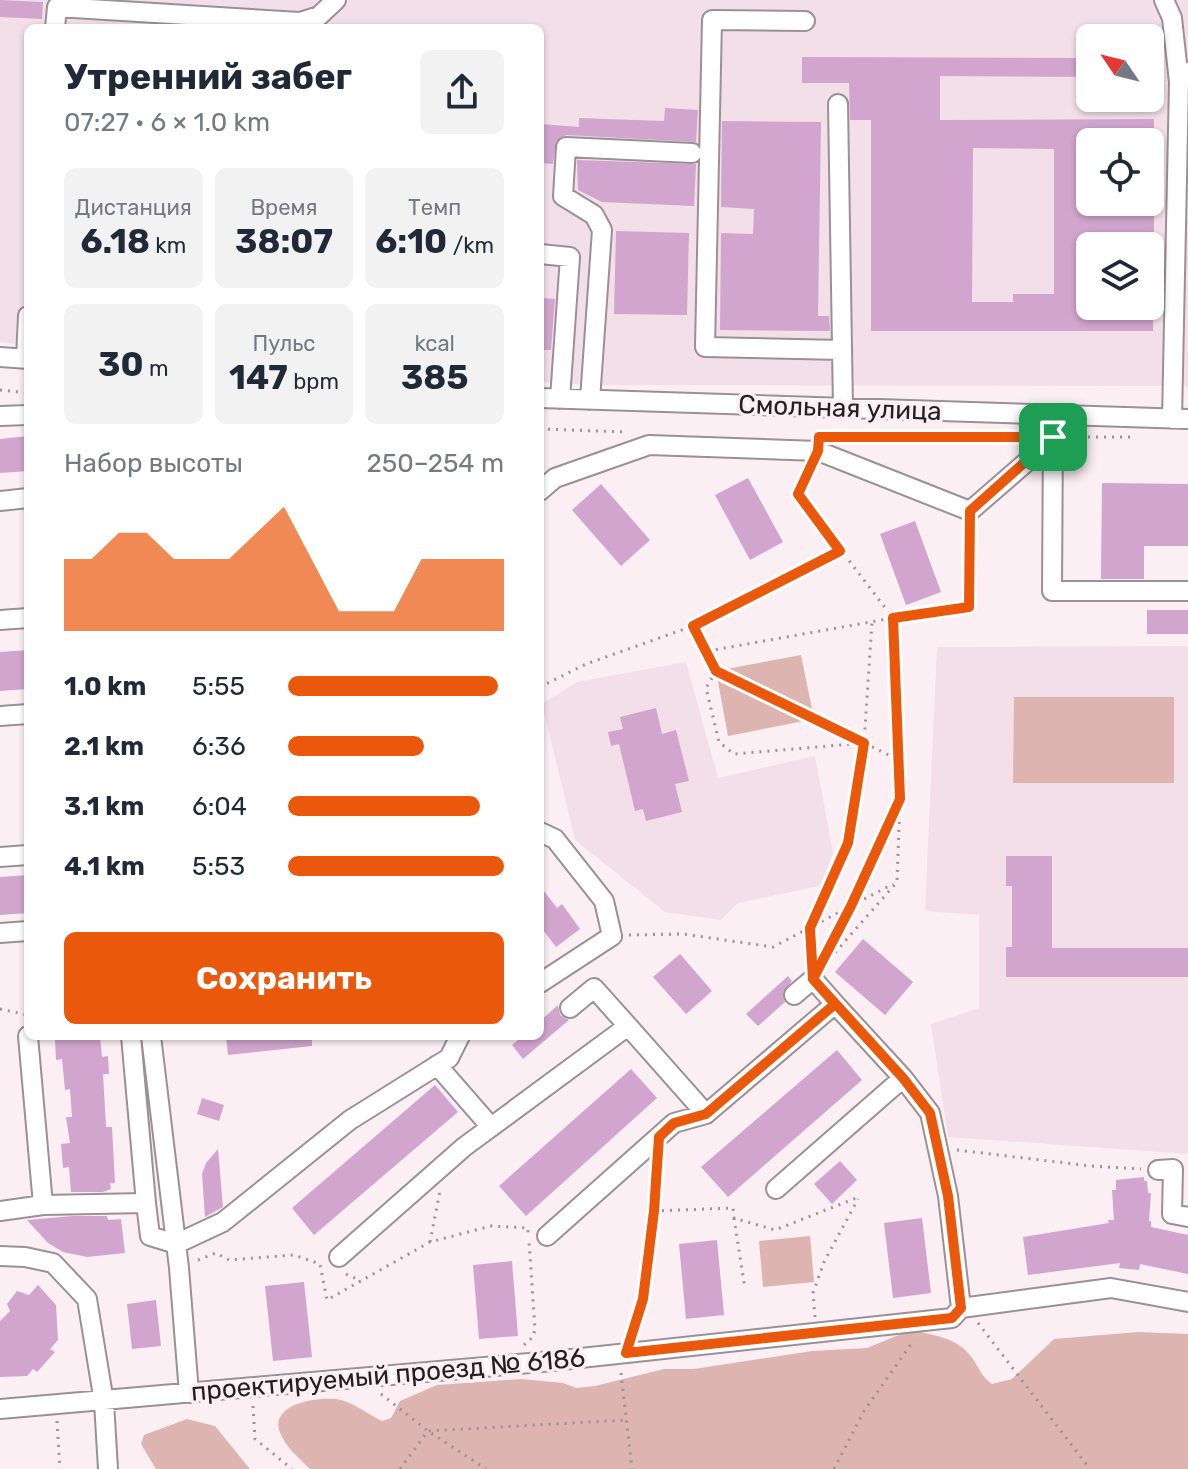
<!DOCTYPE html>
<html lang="ru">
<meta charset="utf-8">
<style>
:root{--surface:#fff;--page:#f2f2f3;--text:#1f2937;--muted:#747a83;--accent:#ea580c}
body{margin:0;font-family:Rubik,sans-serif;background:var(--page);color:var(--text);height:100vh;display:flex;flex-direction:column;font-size:30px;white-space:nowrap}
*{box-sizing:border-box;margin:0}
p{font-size:26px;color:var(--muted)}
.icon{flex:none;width:44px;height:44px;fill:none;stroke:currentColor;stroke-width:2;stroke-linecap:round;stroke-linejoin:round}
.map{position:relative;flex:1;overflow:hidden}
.panel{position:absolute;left:24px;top:24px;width:520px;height:1016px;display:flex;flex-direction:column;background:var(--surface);border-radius:12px;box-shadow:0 2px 6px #0004}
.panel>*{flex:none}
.needle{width:52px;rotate:305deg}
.controls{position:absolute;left:1076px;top:24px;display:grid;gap:16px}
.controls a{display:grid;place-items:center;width:88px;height:88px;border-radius:12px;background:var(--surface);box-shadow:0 2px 6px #0004;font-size:40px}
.pin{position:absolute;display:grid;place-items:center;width:68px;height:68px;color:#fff;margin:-34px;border-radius:16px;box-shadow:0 4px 12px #0006}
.round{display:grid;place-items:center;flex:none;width:84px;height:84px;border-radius:12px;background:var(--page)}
.overview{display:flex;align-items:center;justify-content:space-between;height:136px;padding:0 40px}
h1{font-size:36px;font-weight:700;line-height:60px}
.metrics{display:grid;grid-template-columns:repeat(3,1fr);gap:12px;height:136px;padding:8px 40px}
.metrics div{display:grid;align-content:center;border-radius:12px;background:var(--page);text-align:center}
.metrics b{font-size:34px;font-weight:700}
.metrics small{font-size:22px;font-weight:400}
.metrics p{font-size:22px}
.chart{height:224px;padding:16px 40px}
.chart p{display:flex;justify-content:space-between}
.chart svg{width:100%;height:144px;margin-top:8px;fill:var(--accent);opacity:.7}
.cta{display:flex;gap:16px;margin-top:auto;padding:16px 40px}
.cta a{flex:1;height:92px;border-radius:12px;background:var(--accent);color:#fff;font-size:32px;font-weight:700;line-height:92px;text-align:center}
ul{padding:0 40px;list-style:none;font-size:26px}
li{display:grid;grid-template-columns:128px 96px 1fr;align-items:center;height:60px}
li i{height:20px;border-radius:10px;background:var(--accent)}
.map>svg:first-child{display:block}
.built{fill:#f3dfe8;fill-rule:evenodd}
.green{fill:#ddb4b0}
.building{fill:#d1a5cd;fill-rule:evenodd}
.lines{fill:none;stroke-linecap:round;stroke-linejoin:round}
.minor-casing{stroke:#9a9095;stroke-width:22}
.path{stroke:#9b9296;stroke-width:3;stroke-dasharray:2 6;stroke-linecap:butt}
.minor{stroke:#fff;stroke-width:18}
.route-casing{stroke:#fff;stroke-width:16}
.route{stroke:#ea580c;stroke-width:10}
.labels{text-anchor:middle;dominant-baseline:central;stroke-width:7;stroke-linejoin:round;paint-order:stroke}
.street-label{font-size:26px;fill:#242022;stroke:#fbeff4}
</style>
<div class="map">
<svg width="1188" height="1469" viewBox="0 0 1188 1469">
<rect width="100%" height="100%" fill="#fbeff4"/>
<path class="built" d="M0,0H1188V395L1186,386L591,385L540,382V28H28V345L0,342ZM1090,38H1150V98H1090ZM1090,142H1150V202H1090ZM1090,246H1150V306H1090Z
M1188,646V1154L948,1137L931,1024L979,1008V915L925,911L937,647Z
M686,662L718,778L815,756L833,853L820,886L738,903L721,920L665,912L575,840L542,704L577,682Z"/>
<path class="green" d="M801,655L814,719L728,736L716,671Z
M1014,697H1174V783H1013Z
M810,1236L814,1282L763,1287L759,1241Z
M911,1330C931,1335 955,1337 969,1354C978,1364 980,1376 992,1384L1012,1379L1054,1339L1138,1332L1188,1334V1469H310C299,1458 284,1446 279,1430C272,1403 318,1397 336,1399C351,1401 368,1414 382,1421L391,1418L400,1401L437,1385L521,1379L563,1383L576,1388L595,1386L664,1369H694L812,1351L867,1348Z
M187,1419L215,1426L250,1469H156L141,1444L144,1435Z"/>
<path class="building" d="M0,0L43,2L42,19L0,17Z
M802,57L1090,58V77L940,76V120L1154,119V142H1090V202H1154V246H1090V306H1153V331H871V120H850L849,83H802ZM973,148L1054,149V294H1013V302H972Z
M665,108L698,110L696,142L566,135L556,141L553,164L540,163V124L579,127V118L664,121Z
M722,121L821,122L818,316H829L830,331L720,330L721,233L753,234L754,209L721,207Z
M577,160L696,164L694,206L602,202L578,190Z
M616,231L689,233L687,315L614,314Z
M540,298L555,299L551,350H540Z
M28,436V471L0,473V439Z
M748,478L783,542L750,560L715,495Z
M1102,483L1188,484V546H1144V579H1101Z
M601,484L650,540L621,566L572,510Z
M915,521L941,592L906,605L880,534Z
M1147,610H1188V634H1147Z
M28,650V689L0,691V652Z
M656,708L662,734L676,730L689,781L675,784L682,812L646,821L643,809L635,811L619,744L611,746L608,732L623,729L620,717Z
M1006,856H1052V948H1188V977H1006V947H1012V886H1006Z
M28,875V913L0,915V877Z
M540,886L557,908L562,904L580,929L556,947L540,926Z
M863,939L913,982L885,1015L835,972Z
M680,954L712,991L686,1014L653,977Z
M788,976L792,981L783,992L785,1002L758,1026L746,1014Z
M558,1005L560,1015L569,1020L523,1059L512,1045L523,1036H540V1021Z
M61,1036H100L102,1057L108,1056L109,1074H103L106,1127H112L115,1183H110L111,1189L103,1192H71L69,1167L63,1168L61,1144L70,1143L66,1117H72L70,1089L65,1090L62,1059L56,1060L55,1040L61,1039Z
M226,1036H312V1046L228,1055Z
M837,1050L862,1080L728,1197L701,1167Z
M631,1069L657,1098L526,1216L499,1186Z
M435,1085L458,1112L314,1235L292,1208Z
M202,1098L224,1105L219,1121L197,1114Z
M218,1149L223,1207L205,1217L202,1174L206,1163Z
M840,1161L857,1180L832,1204L814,1184Z
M1144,1177V1181H1147L1148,1193H1151L1149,1221H1151V1227L1188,1235V1274L1140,1264L1139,1270L1119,1268L1120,1263L1028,1275L1023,1237L1109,1223L1108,1220H1114L1112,1190H1116V1180Z
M73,1216H107L108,1220L121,1219L125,1253L87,1257L63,1252L48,1243L27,1220Z
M922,1218L931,1293L893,1298L884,1223Z
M717,1240L724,1315L686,1319L679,1244Z
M512,1261L518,1336L479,1339L473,1265Z
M304,1282L312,1357L273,1361L265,1286Z
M38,1285L56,1305L58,1340L50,1349L55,1352L37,1372L33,1369L27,1376L0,1377V1321L10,1311L7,1304L17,1291L29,1295Z
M156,1300L161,1346L132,1349L127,1304Z"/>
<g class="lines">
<g class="minor-casing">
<path id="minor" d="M1164,0L1172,18L1179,82
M805,21L712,20L705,347L842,350
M55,28L57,7L300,22L319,16L336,0
M838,104L843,408
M540,254L570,257L560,399
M0,357L28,359
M26,358L28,316
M540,398L1188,419
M590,400L602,230L594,215L563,196L566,147L692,153
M0,416L28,415
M1172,419L1179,82L1188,72
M1053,431L1052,591H1188
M540,491L555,478L649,445L818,451L970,511L1053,439
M0,501L28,498
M0,620L28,618
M0,716L28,714
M540,832L555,839L604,901L612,936L540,983
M0,857L28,855
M0,933L28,931
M794,995L813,979L835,1004
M570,1008L594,988L628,1026
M28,1036L43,1205L146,1203L150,1236L176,1244L223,1222L350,1120L449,1058L460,1036
M131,1036L146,1203
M151,1036L179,1268L189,1393
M437,1065L491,1127
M1158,1170L1173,1169L1172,1214L1188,1217
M776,1189L903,1078
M0,1211L43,1205
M547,1236L674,1123L706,1114
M0,1256L25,1257L53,1263L87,1299L104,1402L108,1469
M339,1257L464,1147L628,1026L706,1114L835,1004L903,1078L930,1113L948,1196L961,1308
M961,1308L1111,1288L1188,1302
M0,1409L553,1361L952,1318L961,1308"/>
</g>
<path class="path" d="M0,390L28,393
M540,429L628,432
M836,437H1028
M1072,437H1136
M810,469L798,494L893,618L969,607L970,527
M693,626L716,671L897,759
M708,651L893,618L900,799L897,882L825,964
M716,671L706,688L719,742L734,754L864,743
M540,687L586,664L693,626L840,551
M629,935L683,934L773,947L893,884
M812,960L810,928L848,843L864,743L872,622
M820,965L851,906L900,799
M0,1009L28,1015
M957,1150L1091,1166L1141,1169
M654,1211L733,1208L734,1218L775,1230L859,1197
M734,1218L745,1289
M430,1242L440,1191
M198,1260L216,1253L229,1260L294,1255L320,1264L327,1300L430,1242L491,1226L528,1228V1234
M346,1274L361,1281
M815,1317L813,1293L824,1262L858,1199
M978,1323L1090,1469
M632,1334L643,1299L657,1164
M524,1345L533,1337L535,1329L529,1241
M621,1373L632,1469
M381,1394L428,1431L486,1469
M253,1406L255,1439L292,1469
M57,1421L60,1469
M400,1469L428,1431L626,1420
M834,1469L864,1411L914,1340"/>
<use href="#minor" class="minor"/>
</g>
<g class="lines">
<g class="route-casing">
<path id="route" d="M1053,437L970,511L969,607L893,618L900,799L851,906L813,979L835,1004L706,1114L674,1123L659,1137L654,1211L643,1299L626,1353L952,1318L961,1308L948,1196L930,1113L903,1078L813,979L810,928L848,843L864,743L716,671L693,626L840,551L798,494L818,451L819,437H1053"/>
</g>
<use href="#route" class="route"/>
</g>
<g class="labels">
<g class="street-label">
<text transform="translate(840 408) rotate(2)">Смольная улица</text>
<text transform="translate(388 1375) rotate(-5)">проектируемый проезд № 6186</text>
</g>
</g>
</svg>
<div class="controls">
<a><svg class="needle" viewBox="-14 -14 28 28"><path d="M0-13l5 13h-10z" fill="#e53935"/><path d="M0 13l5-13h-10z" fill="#747a83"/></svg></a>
<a><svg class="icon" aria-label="locate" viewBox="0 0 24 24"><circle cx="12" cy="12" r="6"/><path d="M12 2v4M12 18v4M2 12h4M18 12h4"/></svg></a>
<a><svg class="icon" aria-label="layers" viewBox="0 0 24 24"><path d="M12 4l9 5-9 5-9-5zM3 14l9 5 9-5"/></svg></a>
</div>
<div class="pin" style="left:1053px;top:437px;background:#1e9e55"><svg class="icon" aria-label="arrive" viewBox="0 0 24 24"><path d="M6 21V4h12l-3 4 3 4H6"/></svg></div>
<section class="panel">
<div class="overview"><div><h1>Утренний забег</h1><p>07:27 · 6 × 1.0 km</p></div><a class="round"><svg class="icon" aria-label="share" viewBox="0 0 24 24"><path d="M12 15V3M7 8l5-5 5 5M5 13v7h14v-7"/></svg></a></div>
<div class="metrics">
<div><p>Дистанция</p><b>6.18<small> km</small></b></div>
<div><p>Время</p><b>38:07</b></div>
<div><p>Темп</p><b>6:10<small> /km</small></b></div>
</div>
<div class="metrics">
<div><b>30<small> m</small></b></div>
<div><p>Пульс</p><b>147<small> bpm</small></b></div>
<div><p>kcal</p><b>385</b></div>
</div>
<div class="chart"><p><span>Набор высоты</span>250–254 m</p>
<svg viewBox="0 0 160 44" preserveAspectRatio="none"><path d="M0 44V22L10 22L20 14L30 14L40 22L50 22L60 22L70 14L80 6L90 22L100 38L110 38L120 38L130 22L140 22L150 22L160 22V44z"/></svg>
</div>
<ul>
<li><b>1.0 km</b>5:55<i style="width:97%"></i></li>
<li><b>2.1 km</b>6:36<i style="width:63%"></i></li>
<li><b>3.1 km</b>6:04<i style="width:89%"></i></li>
<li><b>4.1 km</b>5:53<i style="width:100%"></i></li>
</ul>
<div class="cta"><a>Сохранить</a></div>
</section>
</div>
